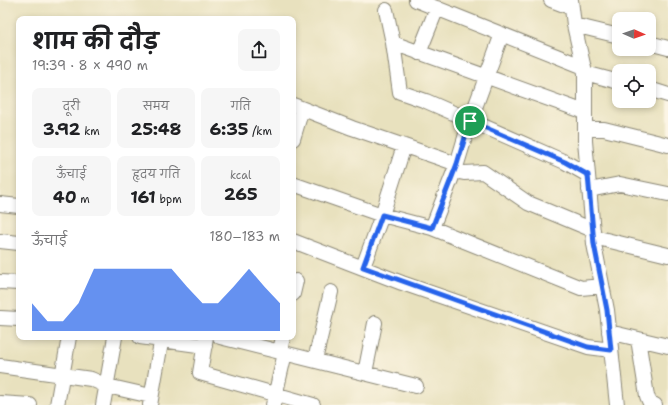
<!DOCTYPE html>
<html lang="hi">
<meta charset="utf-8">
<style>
:root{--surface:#fff;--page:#f6f6f6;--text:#202124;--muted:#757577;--accent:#2563eb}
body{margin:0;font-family:"Shantell Sans","Playpen Sans Deva",sans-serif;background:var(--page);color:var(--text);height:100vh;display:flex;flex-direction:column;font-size:15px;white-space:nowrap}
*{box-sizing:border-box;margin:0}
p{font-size:13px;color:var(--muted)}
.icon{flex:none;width:22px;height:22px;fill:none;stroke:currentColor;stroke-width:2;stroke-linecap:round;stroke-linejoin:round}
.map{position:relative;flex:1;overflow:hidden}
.drawer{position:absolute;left:16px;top:16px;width:280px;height:324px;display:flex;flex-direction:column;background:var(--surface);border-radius:8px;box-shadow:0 2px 6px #0003}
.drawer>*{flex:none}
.needle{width:26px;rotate:92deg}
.fabs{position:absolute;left:612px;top:12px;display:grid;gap:8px}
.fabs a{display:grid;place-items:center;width:44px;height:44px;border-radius:8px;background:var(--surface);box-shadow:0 2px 6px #0003;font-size:20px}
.pin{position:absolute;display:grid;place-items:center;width:34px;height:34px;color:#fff;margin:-17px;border:2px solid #fff;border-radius:50%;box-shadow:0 1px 4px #0007}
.round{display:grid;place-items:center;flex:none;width:42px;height:42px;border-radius:8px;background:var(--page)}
.headline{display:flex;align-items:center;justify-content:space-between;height:68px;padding:0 16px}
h1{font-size:22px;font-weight:700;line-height:30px}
.metrics{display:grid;grid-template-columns:repeat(3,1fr);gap:6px;height:68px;padding:4px 16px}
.metrics div{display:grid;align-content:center;border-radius:8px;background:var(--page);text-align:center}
.metrics b{font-size:17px;font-weight:700}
.metrics small{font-size:11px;font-weight:400}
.metrics p{font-size:11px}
.chart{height:112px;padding:8px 16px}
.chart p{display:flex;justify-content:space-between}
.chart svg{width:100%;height:72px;margin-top:4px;fill:var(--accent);opacity:.7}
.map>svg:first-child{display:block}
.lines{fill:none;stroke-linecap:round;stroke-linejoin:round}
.minor-casing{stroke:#8a8674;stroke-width:16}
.minor{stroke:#fff;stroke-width:14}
.route-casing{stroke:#fff;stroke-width:8}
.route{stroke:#2563eb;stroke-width:5}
</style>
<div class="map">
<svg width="668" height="405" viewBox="0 0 668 405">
<rect width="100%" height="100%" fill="#fcf5e5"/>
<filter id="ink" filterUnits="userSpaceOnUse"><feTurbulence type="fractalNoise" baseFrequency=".025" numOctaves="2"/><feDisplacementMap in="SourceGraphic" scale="8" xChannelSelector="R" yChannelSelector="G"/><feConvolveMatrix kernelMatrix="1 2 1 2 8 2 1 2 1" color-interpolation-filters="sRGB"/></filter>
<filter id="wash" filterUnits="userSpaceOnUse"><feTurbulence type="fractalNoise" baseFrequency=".012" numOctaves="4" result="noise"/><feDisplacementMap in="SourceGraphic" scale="16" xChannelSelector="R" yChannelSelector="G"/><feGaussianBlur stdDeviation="0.9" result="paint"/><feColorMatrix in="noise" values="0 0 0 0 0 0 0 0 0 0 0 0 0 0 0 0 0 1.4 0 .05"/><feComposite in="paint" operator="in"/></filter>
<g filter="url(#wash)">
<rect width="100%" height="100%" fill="#e8e1be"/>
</g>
<g filter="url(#ink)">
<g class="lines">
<g class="minor-casing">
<path id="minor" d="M416,0L584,67
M551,0L572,8
M571,0L574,25L585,73V141L588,175L594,244L607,310L617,405
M386,10L393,43L585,112
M574,25L619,36
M393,43L400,92L426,101L565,162L588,175
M649,43L668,48
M419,53L437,8
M585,73L619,82
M649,89L668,95
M293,105L352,128L457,164L432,228
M585,129H604L668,145
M293,139L302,109
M457,164L470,121L502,34
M454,171L464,173L483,172L528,203L593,230
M293,184L382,215L432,228L581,288L602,286
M589,190L620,184L668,194
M0,204L19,206
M594,237L668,255
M0,241L19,243
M293,241L402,283L588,347L611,350
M363,267L382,215L404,146
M0,282L19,283
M293,294L296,281
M0,318L19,319
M609,332L668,346
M140,337L205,346
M206,337L200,373L313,405
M220,337L416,386
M638,339L647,396L650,403L655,405
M280,351L283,337
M315,360L331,292
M0,366L91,379L107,386L151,396
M365,373L375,323
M0,403L30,405
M57,405L69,337
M103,405L115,337
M150,405L162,337
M273,405L285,353"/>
</g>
<use href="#minor" class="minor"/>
</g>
</g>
<g class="lines" filter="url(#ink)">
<g class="route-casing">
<path id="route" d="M470,121L565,162L588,175L594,244L607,310L611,350L588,347L363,267L382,215L432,228L457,164Z"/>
</g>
<use href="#route" class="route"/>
</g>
</svg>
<div class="fabs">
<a><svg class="needle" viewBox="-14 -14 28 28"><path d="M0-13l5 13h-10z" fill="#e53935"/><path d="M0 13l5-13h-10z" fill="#757577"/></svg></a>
<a><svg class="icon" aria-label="locate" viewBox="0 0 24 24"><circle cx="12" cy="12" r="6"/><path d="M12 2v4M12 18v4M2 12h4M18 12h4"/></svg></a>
</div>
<div class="pin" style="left:470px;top:121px;background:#1e9e55"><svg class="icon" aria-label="arrive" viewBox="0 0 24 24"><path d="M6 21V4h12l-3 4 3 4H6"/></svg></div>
<section class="drawer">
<div class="headline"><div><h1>शाम की दौड़</h1><p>19:39 · 8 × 490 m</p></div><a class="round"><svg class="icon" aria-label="share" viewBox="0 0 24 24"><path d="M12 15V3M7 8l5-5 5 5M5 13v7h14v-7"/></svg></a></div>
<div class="metrics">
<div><p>दूरी</p><b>3.92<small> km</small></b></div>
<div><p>समय</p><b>25:48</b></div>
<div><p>गति</p><b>6:35<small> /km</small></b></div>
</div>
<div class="metrics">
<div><p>ऊँचाई</p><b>40<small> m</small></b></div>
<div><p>हृदय गति</p><b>161<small> bpm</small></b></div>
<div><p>kcal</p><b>265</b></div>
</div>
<div class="chart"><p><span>ऊँचाई</span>180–183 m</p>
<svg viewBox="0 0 160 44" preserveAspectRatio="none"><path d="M0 44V27L10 38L20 38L30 27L40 6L50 6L60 6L70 6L80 6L90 6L100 17L110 27L120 27L130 17L140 6L150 17L160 27V44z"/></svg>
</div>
</section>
</div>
